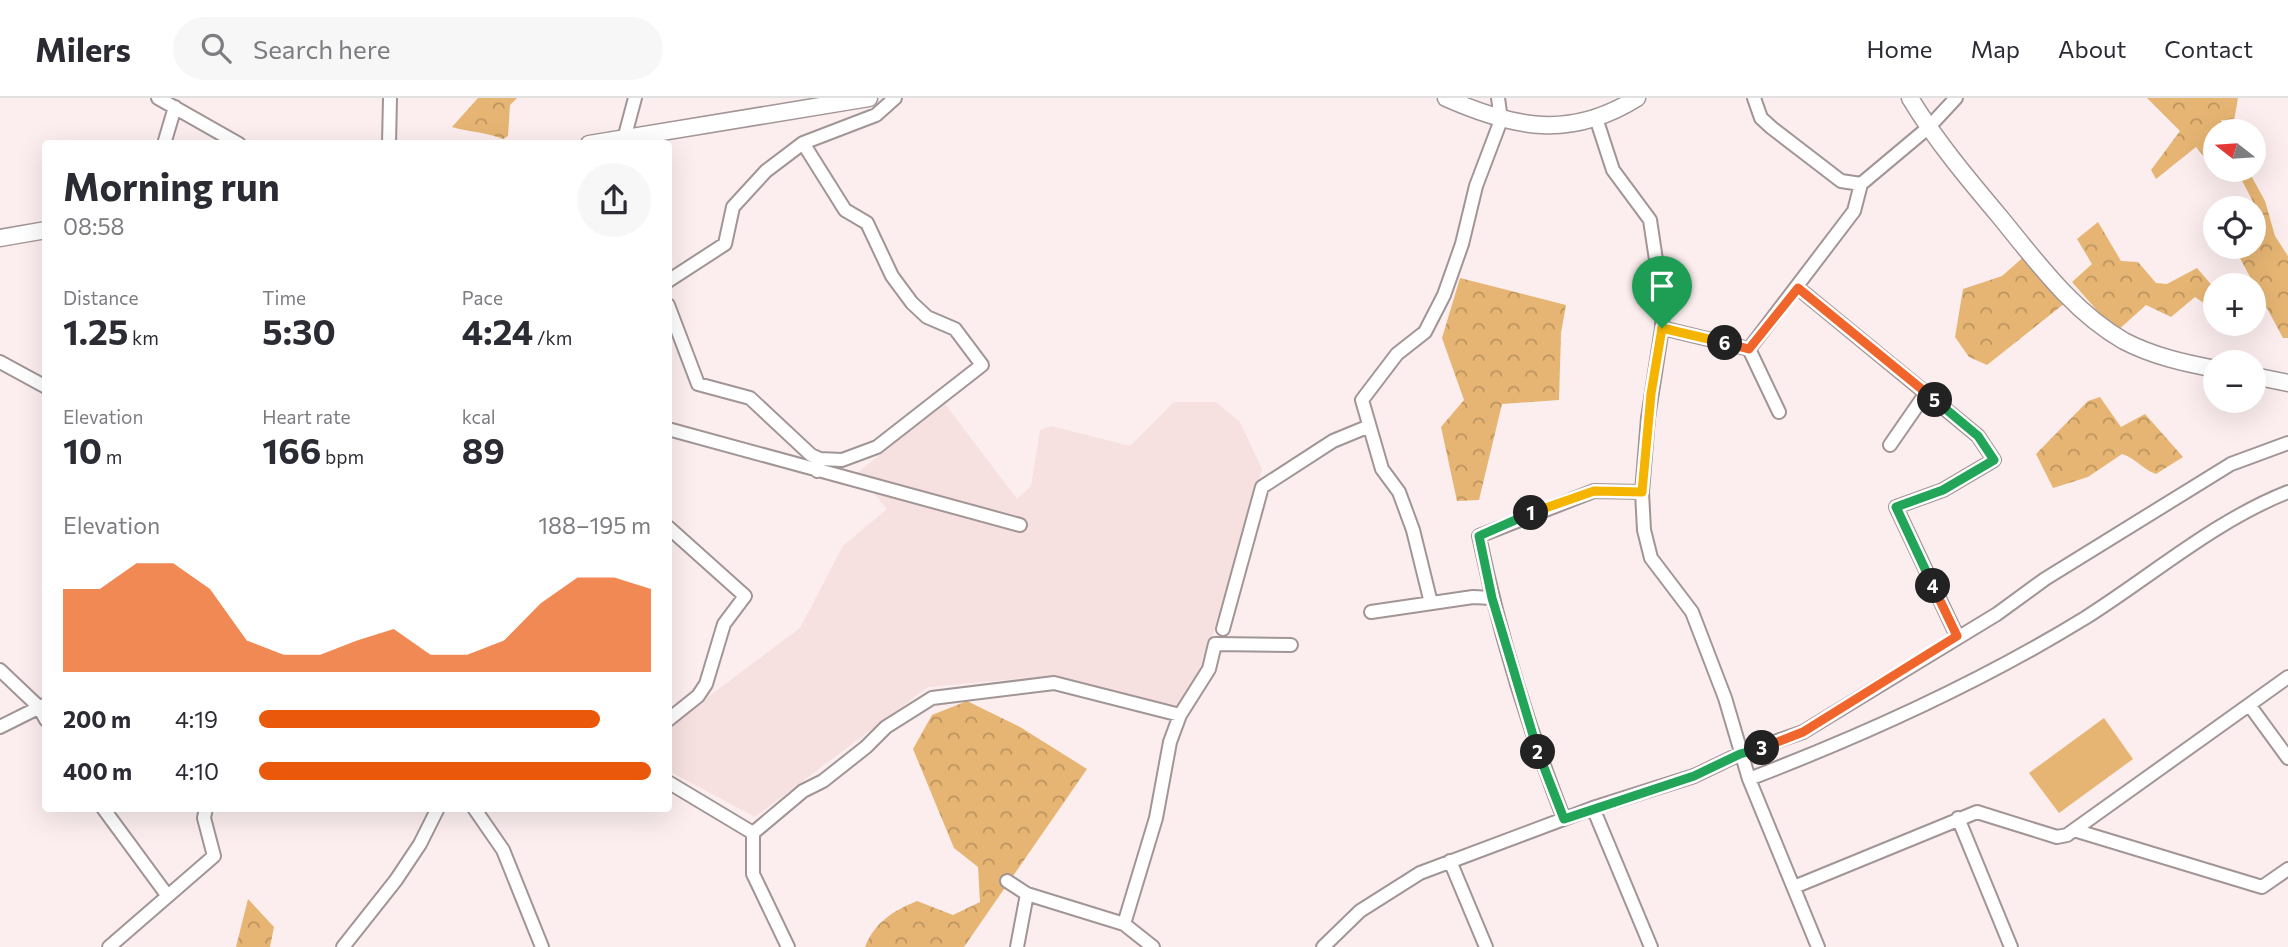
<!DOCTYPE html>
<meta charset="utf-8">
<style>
:root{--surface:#fff;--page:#f7f7f7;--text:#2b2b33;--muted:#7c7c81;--line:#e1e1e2;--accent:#ea580c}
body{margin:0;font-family:Commissioner,sans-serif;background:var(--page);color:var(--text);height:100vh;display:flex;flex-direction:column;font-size:26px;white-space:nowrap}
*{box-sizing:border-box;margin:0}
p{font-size:23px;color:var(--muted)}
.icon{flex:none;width:38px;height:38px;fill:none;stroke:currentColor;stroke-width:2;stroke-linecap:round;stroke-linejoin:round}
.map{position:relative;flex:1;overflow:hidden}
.side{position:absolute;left:42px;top:42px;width:630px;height:672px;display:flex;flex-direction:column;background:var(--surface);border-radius:7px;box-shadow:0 7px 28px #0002}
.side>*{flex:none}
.needle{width:46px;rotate:287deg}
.controls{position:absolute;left:2203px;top:21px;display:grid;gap:14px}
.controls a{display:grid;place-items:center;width:63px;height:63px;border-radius:50%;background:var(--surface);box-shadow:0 7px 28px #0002;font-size:35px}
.pin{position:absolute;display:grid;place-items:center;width:60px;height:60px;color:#fff;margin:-72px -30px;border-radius:50% 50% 50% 0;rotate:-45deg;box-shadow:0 0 7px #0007}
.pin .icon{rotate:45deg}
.km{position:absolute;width:35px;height:35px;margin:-18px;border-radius:50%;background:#222;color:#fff;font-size:19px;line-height:35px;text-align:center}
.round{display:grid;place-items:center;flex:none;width:74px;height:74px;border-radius:37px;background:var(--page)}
.headline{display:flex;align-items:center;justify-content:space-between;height:119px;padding:0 21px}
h1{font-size:38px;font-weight:700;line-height:52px}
.metrics{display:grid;grid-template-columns:repeat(3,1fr);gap:10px;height:119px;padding:7px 21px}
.metrics div{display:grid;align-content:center}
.metrics b{font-size:35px;font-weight:700}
.metrics small{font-size:19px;font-weight:400}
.metrics p{font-size:19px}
.chart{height:196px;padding:14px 21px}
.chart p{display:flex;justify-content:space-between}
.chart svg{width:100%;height:126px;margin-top:7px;fill:var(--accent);opacity:.7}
ul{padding:0 21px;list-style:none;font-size:23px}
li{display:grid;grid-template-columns:112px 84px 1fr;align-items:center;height:52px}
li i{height:18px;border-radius:9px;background:var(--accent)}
header{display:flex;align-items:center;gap:42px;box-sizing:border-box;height:98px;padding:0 35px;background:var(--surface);border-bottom:2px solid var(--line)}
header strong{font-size:33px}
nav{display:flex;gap:38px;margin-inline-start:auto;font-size:24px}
.search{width:490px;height:63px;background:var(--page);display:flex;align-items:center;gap:18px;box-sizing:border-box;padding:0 24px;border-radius:38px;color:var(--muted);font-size:26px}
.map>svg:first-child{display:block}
.built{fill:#f6e0e0}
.forest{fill:url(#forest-crowns)}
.park{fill:#e6b573}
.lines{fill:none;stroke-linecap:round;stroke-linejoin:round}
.minor-casing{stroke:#a19595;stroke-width:16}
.major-casing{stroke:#a19595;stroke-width:19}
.minor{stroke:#fff;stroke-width:12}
.major{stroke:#fff;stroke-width:16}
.split-1-casing{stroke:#fff;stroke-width:14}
.split-2-casing{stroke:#fff;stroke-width:14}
.split-3-casing{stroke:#fff;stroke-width:14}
.split-4-casing{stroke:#fff;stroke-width:14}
.split-5-casing{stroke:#fff;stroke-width:14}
.split-6-casing{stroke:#fff;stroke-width:14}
.split-7-casing{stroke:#fff;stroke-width:14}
.split-1{stroke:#f5b400;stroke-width:9}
.split-2{stroke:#22a559;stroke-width:9}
.split-3{stroke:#22a559;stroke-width:9}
.split-4{stroke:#f0652b;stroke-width:9}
.split-5{stroke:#22a559;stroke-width:9}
.split-6{stroke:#f0652b;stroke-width:9}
.split-7{stroke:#f5b400;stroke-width:9}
</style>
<header>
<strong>Milers</strong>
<div class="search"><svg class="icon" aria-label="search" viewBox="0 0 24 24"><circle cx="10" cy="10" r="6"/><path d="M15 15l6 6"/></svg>Search here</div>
<nav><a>Home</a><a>Map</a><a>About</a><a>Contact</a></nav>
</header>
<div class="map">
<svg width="2288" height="849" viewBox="0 0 2288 849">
<defs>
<pattern id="forest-crowns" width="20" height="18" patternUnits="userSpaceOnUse" patternTransform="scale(1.75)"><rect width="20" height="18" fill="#e6b573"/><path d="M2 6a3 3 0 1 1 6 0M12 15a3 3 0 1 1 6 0" fill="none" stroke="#bc945f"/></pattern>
</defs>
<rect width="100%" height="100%" fill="#fceeee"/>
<path class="built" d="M1174,304H1216L1240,324L1262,371L1207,557L1179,608L1047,578L928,589L755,719L669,673V628L800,530L843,448L887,411L857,375L945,306L1017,401L1031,388L1040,332L1051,328L1130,348Z"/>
<path class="forest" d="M478,0H517L510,7L508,38L503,41C486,34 469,34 452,29Z
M2147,0H2238L2234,23L2221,22L2227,33H2216V72H2248L2265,103L2275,138L2288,158V240H2283L2235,151L2254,149V128L2261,119L2237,73L2223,82L2196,49L2156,81L2151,72L2180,33Z
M2098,124L2121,163L2138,164L2156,185L2167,186L2197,170L2215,191V213L2195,199L2171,219L2146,207L2116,234L2072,184L2092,166L2077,141Z
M2027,156L2065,205L1987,267L1969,259L1955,239L1963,191L2002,178Z
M1460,180L1566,207L1561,235L1559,302L1502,306L1479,402L1457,403L1441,329L1464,302L1442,240Z
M2100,299L2121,329L2145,316L2183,359L2156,376C2142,371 2137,361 2122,356L2088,379L2053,390L2036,356L2088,303Z
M967,603L1020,629L1087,671L964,849H865C875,824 893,813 917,803L953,817L980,804L978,769L954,750L913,651L932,617Z
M248,801L274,829L270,849H236Z"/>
<path class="park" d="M2104,620L2133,661L2059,715L2029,675Z"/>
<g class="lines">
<g class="minor-casing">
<path id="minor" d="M158,0L239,46
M1754,0L1761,20L1772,30L1841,83L1861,86
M1596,20L1613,72L1650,122L1663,208L1662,230L1648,320L1642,394L1644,432L1651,460L1692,514L1725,600L1749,681L1818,849
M624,41L635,0
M803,45L845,112L867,125L892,178L912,205L927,219L955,231L982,267L877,349L842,362L820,361L817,373
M164,46L175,9
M389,46L390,0
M668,183L725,146L733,109L766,73L803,45L876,17L895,0
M1798,190L1978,338L1994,362L1943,392L1896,409L1957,538
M668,207L698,286L750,300L811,357L820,361
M1662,230L1749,251L1779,314
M1749,251L1854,113L1861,86L1929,29L1956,0
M0,264L46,289
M668,331L1020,427
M1890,347L1926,295
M668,429L745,498L724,526L706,586L698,598L668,622
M1431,505L1413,432L1399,394L1382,371L1362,302L1397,256L1425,234L1444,197L1462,146L1476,88L1501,22L1498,0
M1371,514L1473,499L1492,500
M1223,531L1262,389L1333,343L1367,329
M0,572L39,609L46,622
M2250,608L2288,660
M0,629L44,607
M1749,681C1864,637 1979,585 2085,520C2150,479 2216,422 2288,394
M668,684L753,735
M103,710L167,797
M474,710L503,752L542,849
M1593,710L1651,849
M1958,720L2011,849
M1564,721C1528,629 1499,535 1479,438L1594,393L1642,394
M2074,732L2262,789L2288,771
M753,735L803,693L823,683L866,649L886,629L932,600L1054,585L1180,617
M753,735V776L788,849
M1450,763L1486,849
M1007,783L1027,796L1124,826L1153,849
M1794,789L1977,714L2057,739L2067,737L2288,579
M1124,826L1156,720L1170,644L1180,617L1209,571L1215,546L1291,547
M109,849L214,758L204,720L206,710
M343,849L396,782L420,746L438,710
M1017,849L1027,796
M1323,849L1360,813L1420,775L1593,710L1694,678L1740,656L1803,634L1997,516L2045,481L2231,366L2288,345"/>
</g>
<g class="major-casing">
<path id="major" d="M1446,0C1514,30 1570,42 1637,0
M1910,0C1936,43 1968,81 2000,119C2036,163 2073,214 2124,243C2153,258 2184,265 2216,271
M589,46L869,0
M0,140L46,132
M2254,278L2288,285"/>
</g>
<use href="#minor" class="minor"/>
<use href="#major" class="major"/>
</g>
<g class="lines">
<g class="split-1-casing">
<path id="split-1" d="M1531,415L1594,393L1642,394L1651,296L1662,230"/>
</g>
<g class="split-2-casing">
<path id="split-2" d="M1531,415L1479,438L1492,500L1538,654"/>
</g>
<g class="split-3-casing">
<path id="split-3" d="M1538,654L1564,721L1694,678L1740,656L1762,650"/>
</g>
<g class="split-4-casing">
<path id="split-4" d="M1762,650L1803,634L1957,538L1933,488"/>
</g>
<g class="split-5-casing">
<path id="split-5" d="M1933,488L1896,409L1943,392L1994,362L1978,338L1935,302"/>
</g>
<g class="split-6-casing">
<path id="split-6" d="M1725,245L1749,251L1798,190L1935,302"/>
</g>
<g class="split-7-casing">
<path id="split-7" d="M1662,230L1725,245"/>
</g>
<use href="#split-1" class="split-1"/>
<use href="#split-2" class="split-2"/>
<use href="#split-3" class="split-3"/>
<use href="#split-4" class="split-4"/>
<use href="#split-5" class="split-5"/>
<use href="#split-6" class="split-6"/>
<use href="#split-7" class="split-7"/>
</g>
</svg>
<div class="controls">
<a><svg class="needle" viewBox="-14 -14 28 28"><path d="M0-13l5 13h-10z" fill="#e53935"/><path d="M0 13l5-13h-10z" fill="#7c7c81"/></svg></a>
<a><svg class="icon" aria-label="locate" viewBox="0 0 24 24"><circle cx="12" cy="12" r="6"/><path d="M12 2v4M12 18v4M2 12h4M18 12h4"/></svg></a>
<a>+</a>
<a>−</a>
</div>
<div class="pin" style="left:1662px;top:230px;background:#1e9e55"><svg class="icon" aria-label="arrive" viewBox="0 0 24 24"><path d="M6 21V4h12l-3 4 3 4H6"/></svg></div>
<b class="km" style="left:1531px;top:415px">1</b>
<b class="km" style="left:1538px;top:654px">2</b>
<b class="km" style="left:1762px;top:650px">3</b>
<b class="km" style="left:1933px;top:488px">4</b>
<b class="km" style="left:1935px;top:302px">5</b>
<b class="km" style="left:1725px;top:245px">6</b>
<section class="side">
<div class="headline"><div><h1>Morning run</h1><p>08:58</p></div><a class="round"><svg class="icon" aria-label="share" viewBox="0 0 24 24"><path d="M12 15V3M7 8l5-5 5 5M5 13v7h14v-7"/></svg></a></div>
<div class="metrics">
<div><p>Distance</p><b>1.25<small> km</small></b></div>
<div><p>Time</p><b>5:30</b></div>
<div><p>Pace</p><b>4:24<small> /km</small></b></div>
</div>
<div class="metrics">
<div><p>Elevation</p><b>10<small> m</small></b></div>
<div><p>Heart rate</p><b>166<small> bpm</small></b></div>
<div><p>kcal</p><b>89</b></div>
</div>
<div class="chart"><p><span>Elevation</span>188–195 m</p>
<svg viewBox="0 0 160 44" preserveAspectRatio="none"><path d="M0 44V15L10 15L20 6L30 6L40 15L50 33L60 38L70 38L80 33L90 29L100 38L110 38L120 33L130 20L140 11L150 11L160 15V44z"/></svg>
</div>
<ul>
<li><b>200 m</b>4:19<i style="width:87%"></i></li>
<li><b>400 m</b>4:10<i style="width:100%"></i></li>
</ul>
</section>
</div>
